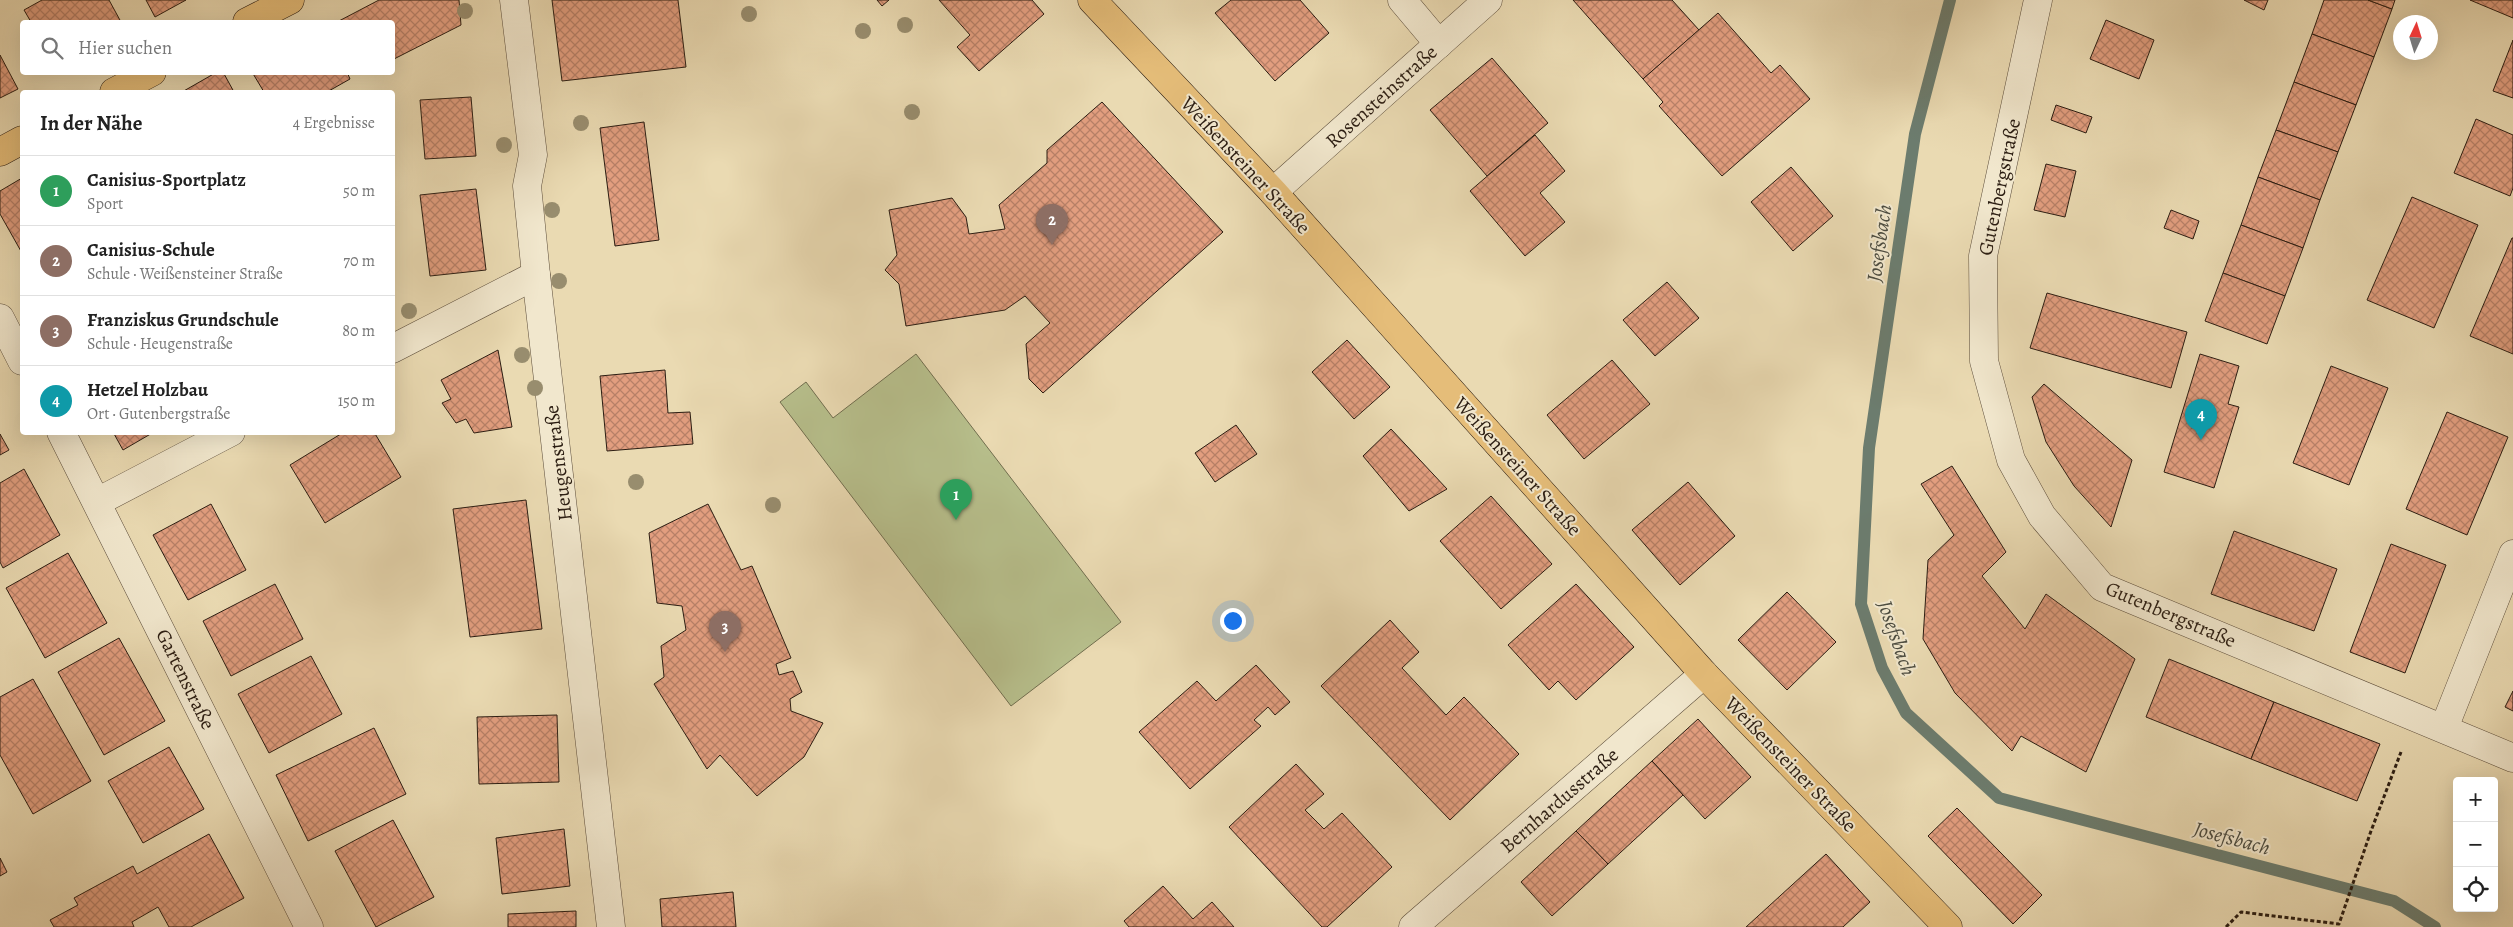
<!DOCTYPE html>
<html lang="de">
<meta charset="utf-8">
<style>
:root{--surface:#fff;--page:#f6f6f6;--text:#222;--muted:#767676;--line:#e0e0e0;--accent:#d93025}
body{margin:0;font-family:Alegreya,serif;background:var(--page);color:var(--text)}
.controls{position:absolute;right:15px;bottom:15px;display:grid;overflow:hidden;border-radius:5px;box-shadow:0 5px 20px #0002}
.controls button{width:45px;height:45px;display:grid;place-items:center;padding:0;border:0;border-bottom:1px solid var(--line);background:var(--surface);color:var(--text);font:25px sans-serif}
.compass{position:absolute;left:2393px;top:15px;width:45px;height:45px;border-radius:50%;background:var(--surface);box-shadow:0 5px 20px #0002;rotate:4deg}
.you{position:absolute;left:1232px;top:620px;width:18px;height:18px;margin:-12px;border:4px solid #fff;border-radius:50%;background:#1a73e8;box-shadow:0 0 0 8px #1a73e833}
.badge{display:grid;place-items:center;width:32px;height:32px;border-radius:50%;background:var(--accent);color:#fff;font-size:16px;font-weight:700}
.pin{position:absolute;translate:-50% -41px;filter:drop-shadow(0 1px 2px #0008)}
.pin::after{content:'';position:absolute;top:26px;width:18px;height:15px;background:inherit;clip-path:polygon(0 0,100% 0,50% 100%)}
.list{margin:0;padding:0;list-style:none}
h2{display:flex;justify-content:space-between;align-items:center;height:65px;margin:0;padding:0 20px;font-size:21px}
h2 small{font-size:16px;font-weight:400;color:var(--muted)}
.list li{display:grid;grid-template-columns:32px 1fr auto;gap:15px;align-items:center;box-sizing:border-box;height:70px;padding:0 20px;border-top:1px solid var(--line)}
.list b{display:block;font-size:19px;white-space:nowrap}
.list p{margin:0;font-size:16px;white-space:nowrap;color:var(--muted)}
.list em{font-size:16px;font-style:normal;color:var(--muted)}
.icon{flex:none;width:28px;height:28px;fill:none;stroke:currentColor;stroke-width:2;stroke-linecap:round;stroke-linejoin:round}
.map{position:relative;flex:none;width:2513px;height:927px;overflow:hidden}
.search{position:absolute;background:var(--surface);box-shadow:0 5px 20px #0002;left:20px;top:20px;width:375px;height:55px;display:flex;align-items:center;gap:12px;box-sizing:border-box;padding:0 18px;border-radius:5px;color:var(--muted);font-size:19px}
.panel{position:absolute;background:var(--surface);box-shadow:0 5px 20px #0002;left:20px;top:90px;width:375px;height:345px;border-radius:5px}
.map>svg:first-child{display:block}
</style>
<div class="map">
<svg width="2513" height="927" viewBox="0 0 2513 927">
<defs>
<pattern id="building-cross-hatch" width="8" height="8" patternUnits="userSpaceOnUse" patternTransform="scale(1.25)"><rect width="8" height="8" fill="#e29e7f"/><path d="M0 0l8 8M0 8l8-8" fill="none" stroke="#b78067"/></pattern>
</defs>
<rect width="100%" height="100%" fill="#eadab2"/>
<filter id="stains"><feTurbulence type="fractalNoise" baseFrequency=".004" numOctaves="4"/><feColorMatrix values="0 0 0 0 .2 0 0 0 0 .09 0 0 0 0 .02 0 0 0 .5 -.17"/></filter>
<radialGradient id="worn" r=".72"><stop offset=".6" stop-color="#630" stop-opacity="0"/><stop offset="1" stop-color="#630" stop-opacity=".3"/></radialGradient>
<!-- garden -->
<polygon fill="#b7bf8c" stroke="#716e4f" points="916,354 1121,622 1011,706 780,402 806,382 833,418"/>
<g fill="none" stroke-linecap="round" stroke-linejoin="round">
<!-- stream -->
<polyline stroke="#6c7c6e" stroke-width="12" points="1950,0 1915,134 1869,448 1861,604 1882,668 1906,713 1999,798 2394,901 2435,927"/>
</g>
<!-- building -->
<g fill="url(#building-cross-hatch)" stroke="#2b1d12">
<polygon points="42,0 109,0 121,22 31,22 24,10"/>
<polygon points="146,0 186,0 155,17"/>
<polygon points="379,0 459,0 461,25 392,60 392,22 337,22"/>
<polygon points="552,0 678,0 686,67 562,81"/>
<polygon points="877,0 889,0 882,6"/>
<polygon points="939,0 1032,0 1044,14 979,71 957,47 970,35"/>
<polygon points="1231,0 1300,0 1329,33 1275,81 1215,13"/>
<polygon points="1573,0 1672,0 1699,30 1643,79"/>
<polygon points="2244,0 2268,0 2264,10"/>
<polygon points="2324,0 2368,0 2392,9 2374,57 2312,34"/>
<polygon points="2368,0 2395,0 2392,9"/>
<polygon points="2470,0 2513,0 2513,18"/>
<polygon points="1718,13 1771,73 1780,65 1810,99 1722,176 1659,106 1663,102 1643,79"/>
<polygon points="2106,20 2154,40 2139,79 2090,59"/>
<polygon points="2312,34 2374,57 2356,105 2294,82"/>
<polygon points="2513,40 2513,98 2493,91"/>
<polygon points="0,55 18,89 0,98"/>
<polygon points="1492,58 1548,123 1487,176 1430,110"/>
<polygon points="217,72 223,72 234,92 182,92"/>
<polygon points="252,72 347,72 350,79 327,92 264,92"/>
<polygon points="2294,82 2356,105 2338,152 2276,130"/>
<polygon points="471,97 476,156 425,159 420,100"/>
<polygon points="1102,102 1223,232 1043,393 1029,379 1026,344 1050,323 1025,296 1005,310 906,326 899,284 885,270 897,255 889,210 952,198 966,217 969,234 1005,229 999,205 1047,163 1047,150"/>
<polygon points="2056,105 2092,117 2086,133 2051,120"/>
<polygon points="2476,119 2513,135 2513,188 2510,196 2454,173"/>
<polygon points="644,122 659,240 615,246 600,128"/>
<polygon points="2276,130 2338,152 2320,200 2258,177"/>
<polygon points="1535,135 1565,171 1540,193 1565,222 1525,256 1470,191"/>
<polygon points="2046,164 2076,171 2065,217 2034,210"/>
<polygon points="1791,167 1833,216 1793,251 1751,202"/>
<polygon points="2258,177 2320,200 2303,248 2241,225"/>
<polygon points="22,178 22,253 0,214 0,191"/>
<polygon points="476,189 486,270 430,276 420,195"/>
<polygon points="2412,197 2478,225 2434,328 2367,300"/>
<polygon points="2171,210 2199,221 2193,239 2164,228"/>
<polygon points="2241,225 2303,248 2285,296 2223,273"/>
<polygon points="2512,238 2513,238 2513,354 2470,336"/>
<polygon points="2223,273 2285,296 2267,344 2205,321"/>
<polygon points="1667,282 1699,318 1655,356 1623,320"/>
<polygon points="2047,293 2187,332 2171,388 2030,348"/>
<polygon points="1347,340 1390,387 1354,419 1312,372"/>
<polygon points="498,350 512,427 474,433 466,419 456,423 442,403 451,399 441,380"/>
<polygon points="2200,354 2239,366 2228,404 2239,407 2214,488 2164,472"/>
<polygon points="1612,360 1650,404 1584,459 1547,415"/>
<polygon points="2331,366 2388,388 2349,485 2293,463"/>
<polygon points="665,370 668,413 690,412 693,444 607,451 600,376"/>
<polygon points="2044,384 2132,460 2111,527 2074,486 2046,442 2032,397"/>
<polygon points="2447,412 2508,437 2467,535 2406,509"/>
<polygon points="1236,425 1257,454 1215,482 1195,453"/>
<polygon points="1391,429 1447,489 1409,511 1363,456"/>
<polygon points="113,432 154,432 123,450"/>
<polygon points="344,432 374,432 401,477 325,523 290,465"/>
<polygon points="0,434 9,450 0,455"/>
<polygon points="1952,466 2006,552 1982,576 2025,629 2046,594 2135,659 2086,772 2021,736 2012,751 1955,693 1923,639 1928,560 1954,535 1921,484"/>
<polygon points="24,469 60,535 3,568 0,562 0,483"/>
<polygon points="1688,482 1735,536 1680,585 1632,530"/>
<polygon points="1491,496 1552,564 1501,609 1440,541"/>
<polygon points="526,500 542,629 470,637 453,509"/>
<polygon points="211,504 246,570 188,600 153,535"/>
<polygon points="708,504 741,570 752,566 791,658 776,664 779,675 793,671 802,692 790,699 791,711 823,723 804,757 757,796 720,755 707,769 654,684 664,677 661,646 686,630 682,606 657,603 649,533"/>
<polygon points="2234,531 2337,569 2314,631 2211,594"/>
<polygon points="2391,544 2446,565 2405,673 2350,652"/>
<polygon points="68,553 107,623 45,658 6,588"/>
<polygon points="275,584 303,639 231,676 203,621"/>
<polygon points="1576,584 1634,647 1576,700 1558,681 1549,690 1508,645"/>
<polygon points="1787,592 1836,642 1787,690 1738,640"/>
<polygon points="1390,620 1419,652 1402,668 1446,715 1464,697 1519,754 1450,820 1321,686"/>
<polygon points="119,638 165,721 104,755 58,672"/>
<polygon points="311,656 342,714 269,753 238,694"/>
<polygon points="2169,659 2274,702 2251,759 2146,717"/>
<polygon points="1256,665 1290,702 1275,715 1268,707 1254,720 1261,726 1190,789 1139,732 1197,681 1216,701"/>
<polygon points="33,679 91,781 33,814 0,755 0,697"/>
<polygon points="2513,691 2513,711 2505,707"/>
<polygon points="2274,702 2380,744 2357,801 2251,759"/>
<polygon points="557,715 559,782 479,784 477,717"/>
<polygon points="1698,719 1751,777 1705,819 1652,761"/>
<polygon points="374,728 406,794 308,841 276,775"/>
<polygon points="169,747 204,809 143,843 108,781"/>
<polygon points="1652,761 1683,795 1608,864 1576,831"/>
<polygon points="1296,764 1324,794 1305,810 1324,829 1342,813 1392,867 1327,927 1322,927 1229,827"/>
<polygon points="1957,808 2042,895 2013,924 1928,836"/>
<polygon points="393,820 434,897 376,927 335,851"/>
<polygon points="564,829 570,886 502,894 496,838"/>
<polygon points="1576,831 1608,864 1552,916 1521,882"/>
<polygon points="209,834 244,898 191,927 169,927 158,907 132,922 134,927 54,927 50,920 78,905 74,898 133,866 137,874"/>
<polygon points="1826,854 1870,902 1843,927 1746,927"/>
<polygon points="0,858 7,872 0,876"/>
<polygon points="1163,886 1193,919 1212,902 1234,927 1129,927 1124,921"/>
<polygon points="733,892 736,927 662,927 660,899"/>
<polygon points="576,911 576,927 508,927 508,914"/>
</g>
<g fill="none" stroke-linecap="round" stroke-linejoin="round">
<!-- minor casing -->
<g stroke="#5b4c3a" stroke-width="29">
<g id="minor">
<polyline points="514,0 533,155 527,186 536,275 611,927"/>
<polyline points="1402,0 1439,44"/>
<polyline points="2038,0 1983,256 1984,361 2011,460 2042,516 2102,587 2513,758"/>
<polyline points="1273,192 1488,0"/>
<polyline points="0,318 22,361"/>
<polyline points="392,349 536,275"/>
<polyline points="61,432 309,927"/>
<polyline points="97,502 231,432"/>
<polyline points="2444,728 2513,554"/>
<polyline points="1413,927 1704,674"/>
</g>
</g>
<!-- major casing -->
<g stroke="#2b1d12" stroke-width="29">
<g id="major">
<polyline points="1092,0 1273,192 1704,674 1948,927"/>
<polyline points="247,22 290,0"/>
<polyline points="114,92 152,72"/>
<polyline points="0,152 22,140"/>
</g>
</g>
<!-- path -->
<polyline stroke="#2b1d12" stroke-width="3" stroke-dasharray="4 2.5" stroke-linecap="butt" points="2226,927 2241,912 2339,924 2371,831 2401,752"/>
<!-- minor -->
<use href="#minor" stroke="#f1e7cd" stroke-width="28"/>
<!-- major -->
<use href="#major" stroke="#e5bd79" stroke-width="28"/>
</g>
<!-- trees -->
<g fill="#988d6e">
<circle cx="465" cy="11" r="8"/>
<circle cx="749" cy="14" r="8"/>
<circle cx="905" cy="25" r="8"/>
<circle cx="863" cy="31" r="8"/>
<circle cx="912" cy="112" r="8"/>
<circle cx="581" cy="123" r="8"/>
<circle cx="504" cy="145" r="8"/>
<circle cx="552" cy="210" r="8"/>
<circle cx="559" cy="281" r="8"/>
<circle cx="409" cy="311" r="8"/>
<circle cx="522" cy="355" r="8"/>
<circle cx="535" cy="388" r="8"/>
<circle cx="636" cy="482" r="8"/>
<circle cx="773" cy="505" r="8"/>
</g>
<g text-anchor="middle" stroke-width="4" stroke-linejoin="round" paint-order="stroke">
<!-- street labels -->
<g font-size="20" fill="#2b1d12" stroke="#f1e7cd">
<text transform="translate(1381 96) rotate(-42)" y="7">Rosensteinstraße</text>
<text transform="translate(1246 165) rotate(47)" y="7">Weißensteiner Straße</text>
<text transform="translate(1999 187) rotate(-78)" y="7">Gutenbergstraße</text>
<text transform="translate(558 463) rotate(-97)" y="7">Heugenstraße</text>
<text transform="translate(1518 466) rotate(48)" y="7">Weißensteiner Straße</text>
<text transform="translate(2171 614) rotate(23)" y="7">Gutenbergstraße</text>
<text transform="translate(186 679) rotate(64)" y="7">Gartenstraße</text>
<text transform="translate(1791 764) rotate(46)" y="7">Weißensteiner Straße</text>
<text transform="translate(1559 800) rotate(-41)" y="7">Bernhardusstraße</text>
</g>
<!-- water labels -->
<g font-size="21" font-style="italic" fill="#4c4c40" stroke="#f1e7cd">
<text transform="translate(1879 243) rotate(-82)" y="7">Josefsbach</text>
<text transform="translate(1897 638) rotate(71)" y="7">Josefsbach</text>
<text transform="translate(2232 838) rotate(15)" y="7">Josefsbach</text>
</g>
</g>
<rect width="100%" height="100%" filter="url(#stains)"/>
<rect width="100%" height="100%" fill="url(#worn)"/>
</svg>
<div class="controls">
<button>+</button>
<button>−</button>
<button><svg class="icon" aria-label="locate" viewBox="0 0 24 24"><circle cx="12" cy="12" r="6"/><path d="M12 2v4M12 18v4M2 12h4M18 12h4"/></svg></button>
</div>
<svg class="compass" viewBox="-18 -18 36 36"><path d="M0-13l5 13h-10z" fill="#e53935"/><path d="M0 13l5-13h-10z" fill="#767676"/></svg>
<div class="you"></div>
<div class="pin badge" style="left:956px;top:520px;background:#2e9e5b">1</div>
<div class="pin badge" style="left:1052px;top:245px;background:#8d6e63">2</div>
<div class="pin badge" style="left:725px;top:652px;background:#8d6e63">3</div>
<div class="pin badge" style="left:2201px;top:440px;background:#0f9aa8">4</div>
<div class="search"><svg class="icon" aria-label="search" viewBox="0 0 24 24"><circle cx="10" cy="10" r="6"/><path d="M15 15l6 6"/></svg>Hier suchen</div>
<section class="panel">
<h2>In der Nähe<small>4 Ergebnisse</small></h2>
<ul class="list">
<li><span class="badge" style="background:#2e9e5b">1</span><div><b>Canisius-Sportplatz</b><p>Sport</p></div><em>50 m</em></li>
<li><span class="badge" style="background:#8d6e63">2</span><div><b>Canisius-Schule</b><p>Schule · Weißensteiner Straße</p></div><em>70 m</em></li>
<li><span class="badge" style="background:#8d6e63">3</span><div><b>Franziskus Grundschule</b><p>Schule · Heugenstraße</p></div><em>80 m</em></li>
<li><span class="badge" style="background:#0f9aa8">4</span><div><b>Hetzel Holzbau</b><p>Ort · Gutenbergstraße</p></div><em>150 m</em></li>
</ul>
</section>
</div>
